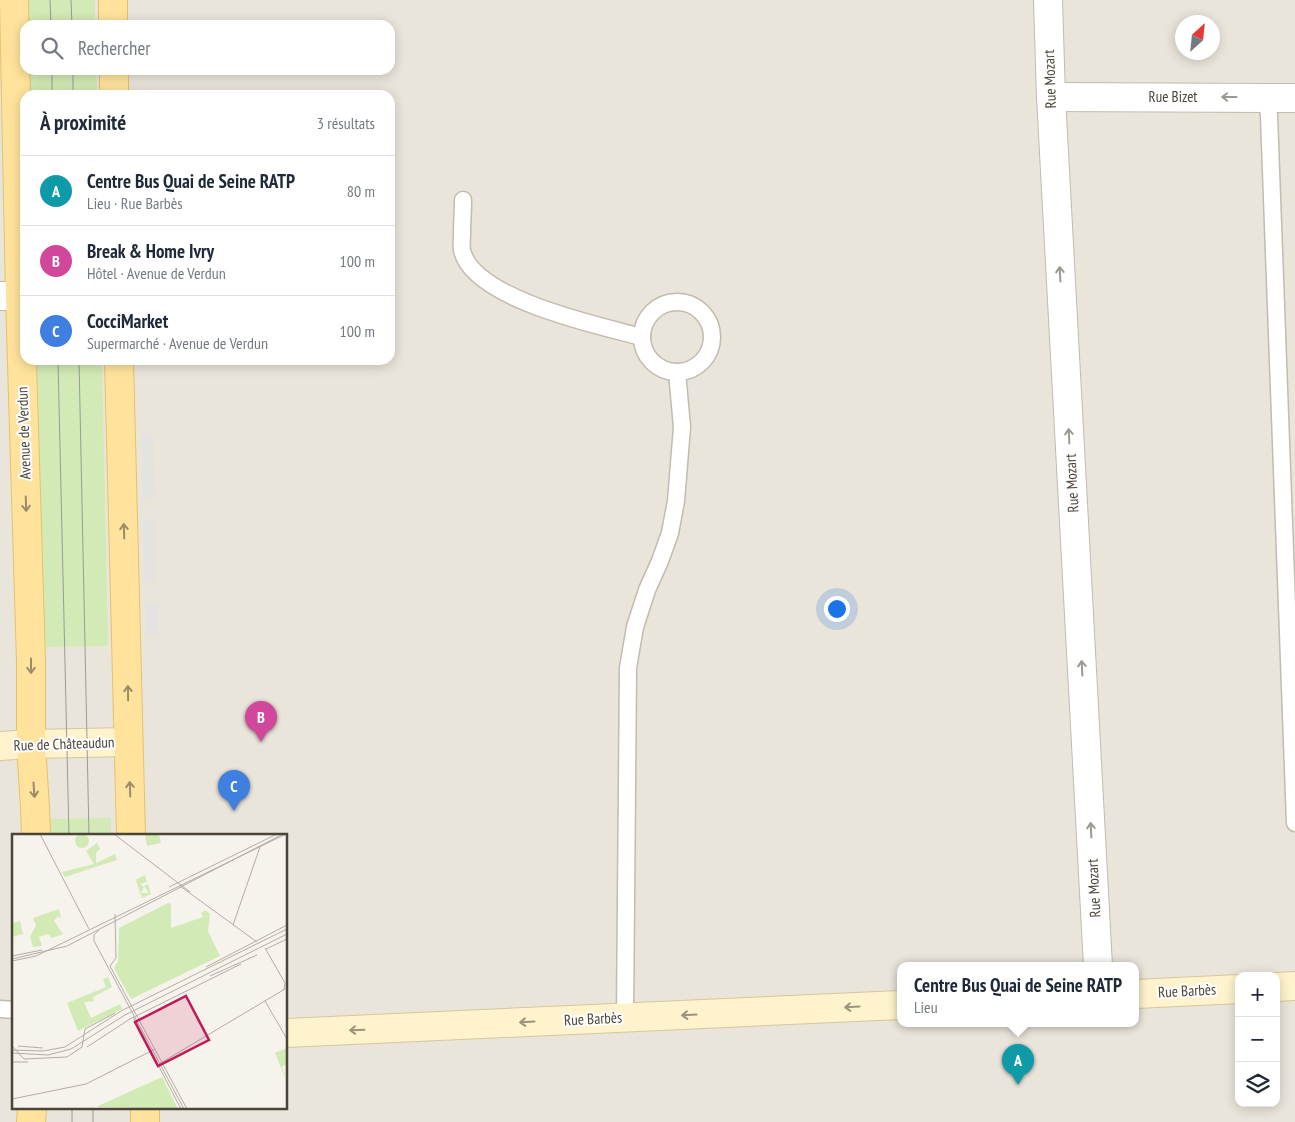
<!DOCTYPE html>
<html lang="fr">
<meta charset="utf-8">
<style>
:root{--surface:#fff;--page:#f2f2f3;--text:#1f2937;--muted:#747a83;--line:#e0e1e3;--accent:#1a73e8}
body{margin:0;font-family:"PT Sans Narrow",sans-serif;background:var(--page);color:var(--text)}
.controls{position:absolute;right:15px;bottom:15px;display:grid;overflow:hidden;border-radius:10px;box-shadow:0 2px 12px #0003}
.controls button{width:45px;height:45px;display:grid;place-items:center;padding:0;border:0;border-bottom:1px solid var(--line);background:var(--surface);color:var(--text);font:25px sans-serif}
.compass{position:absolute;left:1175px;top:15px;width:45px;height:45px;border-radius:50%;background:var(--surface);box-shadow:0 2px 12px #0003;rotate:27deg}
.you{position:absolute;left:836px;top:608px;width:18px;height:18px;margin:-12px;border:4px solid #fff;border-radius:50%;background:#1a73e8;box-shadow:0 0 0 8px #1a73e833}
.badge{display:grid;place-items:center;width:32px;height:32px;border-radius:50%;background:var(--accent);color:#fff;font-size:16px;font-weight:700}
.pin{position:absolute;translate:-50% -41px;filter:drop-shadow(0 1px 2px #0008)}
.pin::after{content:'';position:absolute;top:26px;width:18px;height:15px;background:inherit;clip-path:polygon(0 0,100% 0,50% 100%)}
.popup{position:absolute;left:897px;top:962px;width:242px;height:65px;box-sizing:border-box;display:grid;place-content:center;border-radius:10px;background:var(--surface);filter:drop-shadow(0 1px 4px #0005);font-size:16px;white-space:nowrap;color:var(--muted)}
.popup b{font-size:19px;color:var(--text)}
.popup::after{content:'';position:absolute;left:50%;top:100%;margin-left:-10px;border:10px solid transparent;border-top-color:var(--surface)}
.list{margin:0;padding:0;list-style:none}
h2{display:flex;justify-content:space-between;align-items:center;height:65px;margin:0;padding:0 20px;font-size:21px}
h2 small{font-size:16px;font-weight:400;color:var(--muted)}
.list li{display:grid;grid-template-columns:32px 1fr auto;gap:15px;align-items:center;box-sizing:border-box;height:70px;padding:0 20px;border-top:1px solid var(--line)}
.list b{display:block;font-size:19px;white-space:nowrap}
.list p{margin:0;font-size:16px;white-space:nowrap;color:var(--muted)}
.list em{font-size:16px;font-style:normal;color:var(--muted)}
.icon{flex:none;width:28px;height:28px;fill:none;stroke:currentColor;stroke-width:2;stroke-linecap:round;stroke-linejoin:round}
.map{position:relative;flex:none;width:1295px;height:1122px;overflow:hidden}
.search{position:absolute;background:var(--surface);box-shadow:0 2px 12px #0003;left:20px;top:20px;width:375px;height:55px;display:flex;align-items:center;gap:12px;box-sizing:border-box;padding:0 18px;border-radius:15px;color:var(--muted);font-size:19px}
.panel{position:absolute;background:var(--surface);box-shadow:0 2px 12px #0003;left:20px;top:90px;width:375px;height:275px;border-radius:15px}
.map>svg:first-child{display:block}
</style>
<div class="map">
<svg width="1295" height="1122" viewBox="0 0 1295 1122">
<rect width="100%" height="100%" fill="#f6f3ec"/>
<!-- residential -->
<path fill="#eae5da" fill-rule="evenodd" d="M 0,0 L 1295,0 L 1295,1122 L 0,1122 ZM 1182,22 L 1212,22 L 1212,52 L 1182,52 ZM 25,25 L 390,25 L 390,70 L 25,70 ZM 25,95 L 390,95 L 390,360 L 25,360 ZM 14,836 L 286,836 L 286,1108 L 14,1108 ZM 900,966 L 1136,966 L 1136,1024 L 900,1024 ZM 1239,976 L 1276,976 L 1276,1103 L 1239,1103 Z"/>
<!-- green -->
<g fill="#d2eab5">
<polygon points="26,0 95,0 95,25 27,25"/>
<polygon points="28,70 96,70 97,95 29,95"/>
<polygon points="35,360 102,360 108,646 42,647"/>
<polygon points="111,818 111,836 49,836 48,819"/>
</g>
<!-- parking -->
<g fill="#e5e3e0">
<polygon points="0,107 4,107 6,199 0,199"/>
<polygon points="141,435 153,435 155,498 143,498"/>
<polygon points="155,518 156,581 144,581 143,519"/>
<polygon points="145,603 158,603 158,635 146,635"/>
</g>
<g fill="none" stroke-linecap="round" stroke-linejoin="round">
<!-- service casing -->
<g stroke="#c2bbae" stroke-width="19">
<g id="service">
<polyline points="1267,98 1269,116 1295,823"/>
<path d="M 463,200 C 463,211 462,223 462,234 C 462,239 461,245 462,250 C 472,299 600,326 642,337"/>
<circle cx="677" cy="337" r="35"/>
<polyline points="0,1009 14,1010"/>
<polyline points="625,1017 628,668 635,627 647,590 660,561 670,533 676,501 682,427 677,372"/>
</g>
</g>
<!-- minor casing -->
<g stroke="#c2bbae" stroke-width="30">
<g id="minor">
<polyline points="1048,0 1051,97 1098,966"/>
<polyline points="1051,97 1295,98"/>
<polyline points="0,296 20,296"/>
</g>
</g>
<!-- secondary casing -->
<g stroke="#d6c79b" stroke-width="30">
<g id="secondary">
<polyline points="0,746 31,744 128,742"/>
<polyline points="1276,987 1295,986"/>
<polyline points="1136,994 1239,989"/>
<polyline points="286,1033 900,1005"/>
</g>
</g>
<!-- primary casing -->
<g stroke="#e6c16a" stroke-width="30">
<g id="primary">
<polyline points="14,0 20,296 31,662 31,744 35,808 36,836"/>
<polyline points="113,0 113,25"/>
<polyline points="114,70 114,95"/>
<polyline points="119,360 131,836"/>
<polyline points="145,1108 145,1122"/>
<polyline points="31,1122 32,1108"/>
</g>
</g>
<!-- service -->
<use href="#service" stroke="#fff" stroke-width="16"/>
<!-- minor -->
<use href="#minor" stroke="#fff" stroke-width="28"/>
<!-- secondary -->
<use href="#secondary" stroke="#fff3cd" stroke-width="28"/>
<!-- primary -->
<use href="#primary" stroke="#ffe39c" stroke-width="28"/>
<!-- tram -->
<g stroke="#9a9a9a" stroke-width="1">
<polyline points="50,0 51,25"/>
<polyline points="71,0 72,25"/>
<polyline points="52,70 52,95"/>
<polyline points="73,70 73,95"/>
<polyline points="58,360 69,836"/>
<polyline points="79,360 89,836"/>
<polyline points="72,1108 72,1122"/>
<polyline points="93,1108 93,1122"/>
</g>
</g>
<!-- one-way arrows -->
<defs><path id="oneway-shaft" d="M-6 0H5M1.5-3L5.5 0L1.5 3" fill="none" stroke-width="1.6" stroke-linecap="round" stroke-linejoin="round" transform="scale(1.25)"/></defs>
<g stroke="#9c9892">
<use href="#oneway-shaft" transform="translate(1229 97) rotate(-180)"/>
<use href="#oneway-shaft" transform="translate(1060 274) rotate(-93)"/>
<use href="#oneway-shaft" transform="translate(1069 436) rotate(-93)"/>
<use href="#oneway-shaft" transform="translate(1082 668) rotate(-93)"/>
<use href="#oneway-shaft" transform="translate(1091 830) rotate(-93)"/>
</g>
<g stroke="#9c8c66">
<use href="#oneway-shaft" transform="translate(26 504) rotate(88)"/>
<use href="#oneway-shaft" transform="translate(124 531) rotate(-92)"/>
<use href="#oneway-shaft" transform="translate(31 666) rotate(90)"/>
<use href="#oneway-shaft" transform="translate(128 693) rotate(-91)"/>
<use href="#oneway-shaft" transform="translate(130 789) rotate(-92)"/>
<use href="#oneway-shaft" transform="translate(34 790) rotate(86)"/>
</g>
<g stroke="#9c937c">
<use href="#oneway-shaft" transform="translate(852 1007) rotate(177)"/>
<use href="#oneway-shaft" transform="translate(689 1015) rotate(177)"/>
<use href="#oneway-shaft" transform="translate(527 1022) rotate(177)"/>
<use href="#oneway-shaft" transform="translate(357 1030) rotate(178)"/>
</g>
<g text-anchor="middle" stroke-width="4" stroke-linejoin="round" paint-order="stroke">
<!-- street labels -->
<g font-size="15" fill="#4b4439" stroke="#fff">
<text transform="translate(1050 79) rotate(-92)" y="5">Rue Mozart</text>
<text x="1173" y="102">Rue Bizet</text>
<text transform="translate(24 433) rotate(-92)" y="5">Avenue de Verdun</text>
<text transform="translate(1072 483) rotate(-93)" y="5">Rue Mozart</text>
<text transform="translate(64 744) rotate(-2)" y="5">Rue de Châteaudun</text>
<text transform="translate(1094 888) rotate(-93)" y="5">Rue Mozart</text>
<text transform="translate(1187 991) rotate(-3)" y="5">Rue Barbès</text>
<text transform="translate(593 1019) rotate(-3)" y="5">Rue Barbès</text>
</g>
</g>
<!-- overview -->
<g transform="translate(12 834)">
<rect width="275" height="275" fill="#f6f3ec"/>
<path d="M63 7a7 7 0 1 1 14 0a7 7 0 1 1-14 0ZM 133,0 L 147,0 L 149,9 L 135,12 ZM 85,9 L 88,15 L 84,19 L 84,29 L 103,20 L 105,26 L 53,43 L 50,38 L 82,30 L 74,17 ZM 133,41 L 135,48 L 128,50 L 132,53 L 129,59 L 137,59 L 132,52 L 136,50 L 139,60 L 130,64 L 124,47 L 126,47 L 123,46 ZM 156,69 L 159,70 L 159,94 L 191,83 L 189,79 L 193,76 L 198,80 L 196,97 L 208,122 L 119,165 L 102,134 L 106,127 L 107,94 ZM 47,75 L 49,85 L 46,82 L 42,87 L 51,100 L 40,104 L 36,100 L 27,103 L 30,112 L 21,113 L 18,103 L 24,91 L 21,84 ZM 0,85 L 1,89 L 8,87 L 11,100 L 0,103 ZM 96,143 L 100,153 L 81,163 L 82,167 L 72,168 L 79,184 L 108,170 L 110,175 L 66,197 L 55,169 L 94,153 L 91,145 ZM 275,214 L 275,230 L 270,233 L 275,248 L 263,219 ZM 150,243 L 166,275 L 86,273 L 86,272 Z" fill="#d2eab5"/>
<path fill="none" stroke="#b2ada4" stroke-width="1" d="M 28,0 L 77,95M 102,0 L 178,58M 168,52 L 245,108M 157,53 L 265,0M 103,80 L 104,124 L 98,132 L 175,275M 221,91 L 248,13M 87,96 L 82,101 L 82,107 L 172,275M 253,114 L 273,149 L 272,156M 254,115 L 275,105M 0,122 L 30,116M 0,125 L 55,112 L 271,0M 0,127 L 24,122 L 274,0M 194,133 L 275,91M 198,142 L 245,121M 253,167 L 275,205M 121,183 L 169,275M 0,212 L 12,225 L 55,223 L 70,213 L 73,195 L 103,179M 6,212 L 31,214M 75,213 L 118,185 L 229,130M 0,216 L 31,217 L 53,213 L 109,177 L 275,95M 0,219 L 36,221 L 59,215 L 113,181 L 275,100M 0,228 L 16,228M 147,230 L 273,155M 0,265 L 74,250 L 143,215"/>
<path fill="#c2185b" fill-opacity="0.15" stroke="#c2185b" stroke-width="2.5" d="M 174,162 L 197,206 L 146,232 L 123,188 Z"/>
<rect width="275" height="275" fill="none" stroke="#4b4439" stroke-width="2.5"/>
</g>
</svg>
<div class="controls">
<button>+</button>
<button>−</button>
<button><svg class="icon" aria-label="layers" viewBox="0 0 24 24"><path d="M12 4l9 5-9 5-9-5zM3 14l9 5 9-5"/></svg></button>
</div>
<svg class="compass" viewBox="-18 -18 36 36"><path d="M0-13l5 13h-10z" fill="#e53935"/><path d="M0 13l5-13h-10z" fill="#747a83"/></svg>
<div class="you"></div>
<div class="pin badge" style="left:1018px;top:1085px;background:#0f9aa8">A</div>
<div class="popup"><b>Centre Bus Quai de Seine RATP</b>Lieu</div>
<div class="pin badge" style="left:261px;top:742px;background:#d1479c">B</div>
<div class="pin badge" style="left:234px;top:811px;background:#3f7fe0">C</div>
<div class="search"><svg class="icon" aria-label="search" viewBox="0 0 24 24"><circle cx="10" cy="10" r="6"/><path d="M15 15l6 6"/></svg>Rechercher</div>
<section class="panel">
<h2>À proximité<small>3 résultats</small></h2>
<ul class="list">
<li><span class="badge" style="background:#0f9aa8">A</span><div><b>Centre Bus Quai de Seine RATP</b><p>Lieu · Rue Barbès</p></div><em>80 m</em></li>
<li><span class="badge" style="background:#d1479c">B</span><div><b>Break &amp; Home Ivry</b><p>Hôtel · Avenue de Verdun</p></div><em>100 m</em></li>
<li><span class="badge" style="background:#3f7fe0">C</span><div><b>CocciMarket</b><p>Supermarché · Avenue de Verdun</p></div><em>100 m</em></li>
</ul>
</section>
</div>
